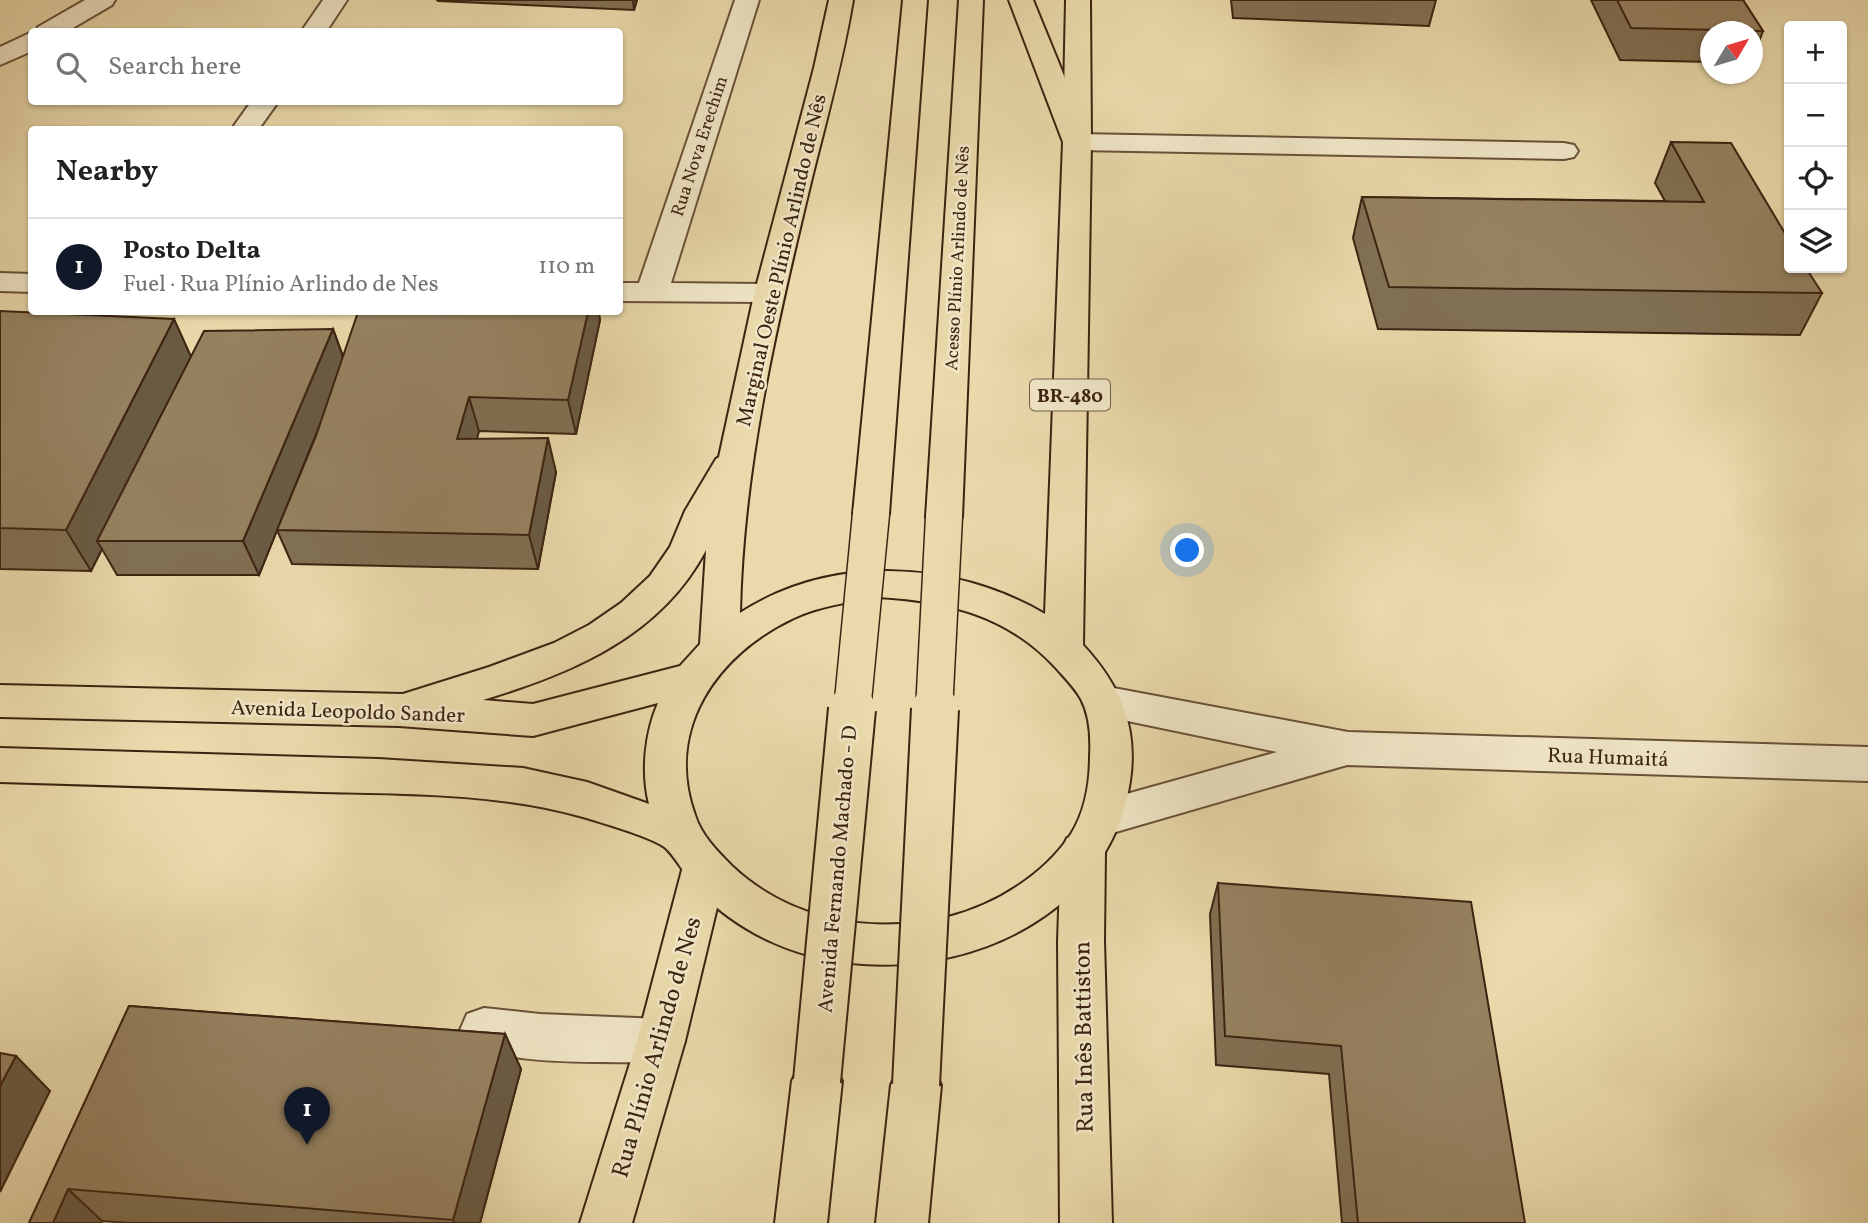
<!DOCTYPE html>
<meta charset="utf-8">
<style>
:root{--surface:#fff;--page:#f2f2f2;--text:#202124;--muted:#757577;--line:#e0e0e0;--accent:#111827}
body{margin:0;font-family:Vollkorn,serif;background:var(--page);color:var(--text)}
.controls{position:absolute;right:21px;top:21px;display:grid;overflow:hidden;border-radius:7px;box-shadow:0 2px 5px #0004}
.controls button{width:63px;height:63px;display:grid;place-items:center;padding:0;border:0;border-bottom:2px solid var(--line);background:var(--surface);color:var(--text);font:35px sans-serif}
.compass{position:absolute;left:1700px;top:21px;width:63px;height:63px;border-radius:50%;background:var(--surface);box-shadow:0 2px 5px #0004;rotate:52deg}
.you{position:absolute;left:1188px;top:551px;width:24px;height:24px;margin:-18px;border:5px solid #fff;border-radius:50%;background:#1a73e8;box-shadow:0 0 0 10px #1a73e833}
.badge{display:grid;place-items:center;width:46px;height:46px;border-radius:50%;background:var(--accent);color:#fff;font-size:23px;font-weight:700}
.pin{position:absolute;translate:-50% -58px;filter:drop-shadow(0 2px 4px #0008)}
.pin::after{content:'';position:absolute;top:37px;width:24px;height:21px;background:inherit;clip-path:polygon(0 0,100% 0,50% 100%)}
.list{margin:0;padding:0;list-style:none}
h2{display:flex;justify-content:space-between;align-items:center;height:91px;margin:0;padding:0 28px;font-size:30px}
h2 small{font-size:23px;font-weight:400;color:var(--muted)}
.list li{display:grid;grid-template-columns:46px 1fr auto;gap:21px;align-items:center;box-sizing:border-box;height:98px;padding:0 28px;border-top:2px solid var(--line)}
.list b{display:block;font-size:26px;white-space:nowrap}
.list p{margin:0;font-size:23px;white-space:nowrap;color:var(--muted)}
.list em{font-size:23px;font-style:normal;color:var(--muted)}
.icon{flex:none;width:38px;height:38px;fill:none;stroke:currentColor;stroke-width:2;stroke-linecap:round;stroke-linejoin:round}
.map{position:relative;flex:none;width:1868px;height:1223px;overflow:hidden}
.search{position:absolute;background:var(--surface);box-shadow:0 2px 5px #0004;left:28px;top:28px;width:595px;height:77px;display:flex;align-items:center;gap:18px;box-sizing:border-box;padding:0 24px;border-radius:7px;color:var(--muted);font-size:26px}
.panel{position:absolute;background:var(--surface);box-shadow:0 2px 5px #0004;left:28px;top:126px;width:595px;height:189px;border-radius:7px}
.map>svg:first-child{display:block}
</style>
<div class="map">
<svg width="1868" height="1223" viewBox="0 0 1868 1223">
<rect width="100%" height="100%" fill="#eadaab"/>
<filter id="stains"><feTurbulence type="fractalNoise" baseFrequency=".00286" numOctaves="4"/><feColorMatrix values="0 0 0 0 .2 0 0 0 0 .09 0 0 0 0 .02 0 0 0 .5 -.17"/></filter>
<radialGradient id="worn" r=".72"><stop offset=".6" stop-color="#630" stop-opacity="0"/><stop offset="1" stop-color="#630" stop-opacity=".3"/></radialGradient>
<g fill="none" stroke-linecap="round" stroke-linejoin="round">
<!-- minor casing -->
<g stroke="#685138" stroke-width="4">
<g id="minor">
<polygon points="85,0 115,0 112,5 66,32 35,32 38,27"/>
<polygon points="323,0 347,0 326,32 301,32"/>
<polygon points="735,0 759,0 671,283 769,284 780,286 785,293 780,300 769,302 620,301 620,283 639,283"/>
<polygon points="32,32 32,51 0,65 0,47"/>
<polygon points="251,102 278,102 258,130 231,130"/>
<polygon points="1077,134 1564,143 1574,145 1578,151 1574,157 1564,159 1077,150 1067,148 1063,142 1067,136"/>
<polygon points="0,273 32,274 32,292 0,291"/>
<polygon points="1103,686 1348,732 1868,747 1868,781 1347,765 1102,836 1087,831 1080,818 1087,805 1277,752 1089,713 1083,702 1089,691"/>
<path d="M 484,1008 L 540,1014 L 661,1019 L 678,1025 L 685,1041 L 678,1057 L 661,1063 C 604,1061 520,1066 467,1046 L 460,1030 L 467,1014 Z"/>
</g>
</g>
<!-- major casing -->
<g stroke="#3c2311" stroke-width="4">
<g id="major">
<polygon points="903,0 927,0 889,514 884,523 871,527 858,523 853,514"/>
<polygon points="959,0 983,0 962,517 957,526 944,530 931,526 926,517"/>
<polygon points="1066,0 1090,0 1091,142 1087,148 1077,150 1067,148 1063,142"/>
<polygon points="1083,832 1099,838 1105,851 1104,941 1112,1223 1060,1223 1058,941 1061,851 1067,838"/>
<polygon points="704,851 720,857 726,870 685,1041 632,1223 580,1223 637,1041 682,870 688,857"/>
<polygon points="817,1058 834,1065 842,1081 827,1223 775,1223 792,1081 800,1065"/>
<polygon points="916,1062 933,1068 941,1085 928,1223 876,1223 891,1085 899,1068"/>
</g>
</g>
<!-- highway casing -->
<g stroke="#3c2311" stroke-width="4">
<path id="highway" d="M 829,0 L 853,0 C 843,61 826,121 811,182 C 777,323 743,467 740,613 C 831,554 953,560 1045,614 L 1063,142 L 1009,0 L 1033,0 L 1091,142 L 1083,645 C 1120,685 1138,726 1130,781 C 1112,907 982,972 863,964 C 802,961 741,935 698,890 C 688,880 672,851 663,846 C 650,837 600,822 583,817 C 499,793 407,794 321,792 C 214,788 107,785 0,782 L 0,748 L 378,759 L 523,768 L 587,782 L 649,804 C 641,772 645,733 658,703 L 533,736 L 399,726 L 0,717 L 0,685 L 403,694 L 489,667 L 554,643 L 589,625 L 621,603 L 650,576 L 670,547 L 685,511 L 716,459 L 719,457 L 754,295 L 814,68 ZM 706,550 L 700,644 L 680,666 L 533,704 L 483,700 C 572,673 660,637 706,550 ZM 878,597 C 946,601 1008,615 1056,668 C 1064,677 1075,688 1081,699 C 1090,716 1091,738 1090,756 C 1090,782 1085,812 1071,834 C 1044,875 995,905 948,917 C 872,935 790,921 732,866 C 718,852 701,835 695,815 C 664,729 717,654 794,618 C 820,606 849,602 878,597 Z"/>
</g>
<!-- minor -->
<use href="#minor" fill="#f1e7c8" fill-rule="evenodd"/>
<!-- major -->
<use href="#major" fill="#eadaab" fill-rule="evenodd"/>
<!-- highway -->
<use href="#highway" fill="#eadaab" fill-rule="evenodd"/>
<!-- major-bridge-far1 casing -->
<g stroke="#3c2311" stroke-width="39" stroke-linecap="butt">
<g id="major-bridge-far1">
<polyline points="852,711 871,514"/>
<polyline points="934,711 944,517"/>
</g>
</g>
<!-- major-bridge casing -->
<g stroke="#3c2311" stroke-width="50" stroke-linecap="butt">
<g id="major-bridge">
<polyline points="817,1081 852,709"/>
<polyline points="916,1085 935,709"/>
</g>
</g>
<!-- major-bridge-far1 -->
<use href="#major-bridge-far1" stroke="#eadaab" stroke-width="36"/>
<!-- major-bridge -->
<use href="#major-bridge" stroke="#eadaab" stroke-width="46"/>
</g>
<!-- wall -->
<g fill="#817053" stroke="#3c2311" stroke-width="2" fill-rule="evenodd">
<polygon points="437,0 637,0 634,10 438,1"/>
<polygon points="1231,0 1436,0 1429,26 1233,18"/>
<polygon points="1591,0 1743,0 1763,31 1753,57 1753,32 1711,32 1711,62 1620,60"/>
<polygon points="1671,142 1822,293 1800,335 1378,329 1353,238 1362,197 1665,201 1655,183"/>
<path d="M 0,311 L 191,356 L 333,329 L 343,356 L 600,320 L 576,434 L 479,431 L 476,439 L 556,472 L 538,569 L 292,564 L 277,530 L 259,575 L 117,575 L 102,549 L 91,571 L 0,569 ZM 321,423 L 316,436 L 295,486 Z"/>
<polygon points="1218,883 1525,1223 1342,1223 1329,1074 1216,1065 1210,914"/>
<polygon points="129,1006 505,1034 521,1069 480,1223 130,1223 102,1221 101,1223 29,1223"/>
</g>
<!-- shaded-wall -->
<g fill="#695b44" stroke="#3c2311" stroke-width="2">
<polygon points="633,0 637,0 634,10"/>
<polygon points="588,312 599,312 600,320 576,434 568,400"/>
<polygon points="174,319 193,361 97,541 102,549 91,571 66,530"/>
<polygon points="333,329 345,363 259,575 243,541"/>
<polygon points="469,397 479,431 468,474 457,439"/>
<polygon points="548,438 556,472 538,569 529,535"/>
<polygon points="505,1034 521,1069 480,1223 455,1223 453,1220"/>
<polygon points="16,1056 50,1091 0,1192 0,1086"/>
<polygon points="68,1189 102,1221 101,1223 53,1223"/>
</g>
<!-- building -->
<g fill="#968261" stroke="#3c2311" stroke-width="2">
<polygon points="1617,0 1743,0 1763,31 1631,28"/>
<polygon points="1671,142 1731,143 1789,240 1789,268 1806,268 1822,293 1389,287 1362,197 1704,202"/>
<polygon points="0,311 174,319 66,530 0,528"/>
<polygon points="358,312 588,312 568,400 469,397 457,439 548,438 529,535 277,530 316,436"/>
<polygon points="333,329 243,541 97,541 204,331"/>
<polygon points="1218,883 1471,902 1525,1223 1358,1223 1341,1046 1225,1036"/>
<polygon points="129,1006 505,1034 453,1220 68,1189 53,1223 29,1223"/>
<polygon points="0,1053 16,1056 0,1086"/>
</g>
<g text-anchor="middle" stroke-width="5" stroke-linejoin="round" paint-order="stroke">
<!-- far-street labels -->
<g font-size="18" fill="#3c2311" stroke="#f1e7c8">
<text transform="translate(699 146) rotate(-72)" y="6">Rua Nova Erechim</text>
<text transform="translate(957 258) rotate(-87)" y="6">Acesso Plínio Arlindo de Nês</text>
</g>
<!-- shield labels -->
<rect fill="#f1e7c8" stroke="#725e48" stroke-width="2" x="1030" y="379.5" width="80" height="31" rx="5"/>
<g font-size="19" font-weight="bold" fill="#3c2311">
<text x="1070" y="402">BR-480</text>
</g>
<!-- street labels -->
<g font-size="21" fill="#3c2311" stroke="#f1e7c8">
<text transform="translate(781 260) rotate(-77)" y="7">Marginal Oeste Plínio Arlindo de Nês</text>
<text transform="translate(348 711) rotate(2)" y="7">Avenida Leopoldo Sander</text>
<text transform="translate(1608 757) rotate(2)" y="7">Rua Humaitá</text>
<text transform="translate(837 869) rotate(-85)" y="7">Avenida Fernando Machado - D</text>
</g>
<!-- near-street labels -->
<g font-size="24" fill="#3c2311" stroke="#f1e7c8">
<text transform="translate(1083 1037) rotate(-91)" y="8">Rua Inês Battiston</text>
<text transform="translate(656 1047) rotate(-74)" y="8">Rua Plínio Arlindo de Nes</text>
</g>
</g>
<rect width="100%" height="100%" filter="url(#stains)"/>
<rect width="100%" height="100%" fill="url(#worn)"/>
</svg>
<div class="controls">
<button>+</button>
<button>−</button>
<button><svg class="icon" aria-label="locate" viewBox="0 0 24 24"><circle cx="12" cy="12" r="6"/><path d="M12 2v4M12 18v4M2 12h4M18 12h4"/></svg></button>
<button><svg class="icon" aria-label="layers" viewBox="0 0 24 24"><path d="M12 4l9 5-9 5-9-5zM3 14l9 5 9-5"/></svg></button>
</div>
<svg class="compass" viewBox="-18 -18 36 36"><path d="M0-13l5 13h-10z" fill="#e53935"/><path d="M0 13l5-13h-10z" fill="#757577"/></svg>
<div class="you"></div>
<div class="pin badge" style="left:307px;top:1145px">1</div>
<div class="search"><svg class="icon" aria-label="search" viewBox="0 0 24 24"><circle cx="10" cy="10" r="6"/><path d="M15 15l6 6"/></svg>Search here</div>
<section class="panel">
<h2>Nearby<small></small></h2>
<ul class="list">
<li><span class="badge">1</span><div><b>Posto Delta</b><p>Fuel · Rua Plínio Arlindo de Nes</p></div><em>110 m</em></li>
</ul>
</section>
</div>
